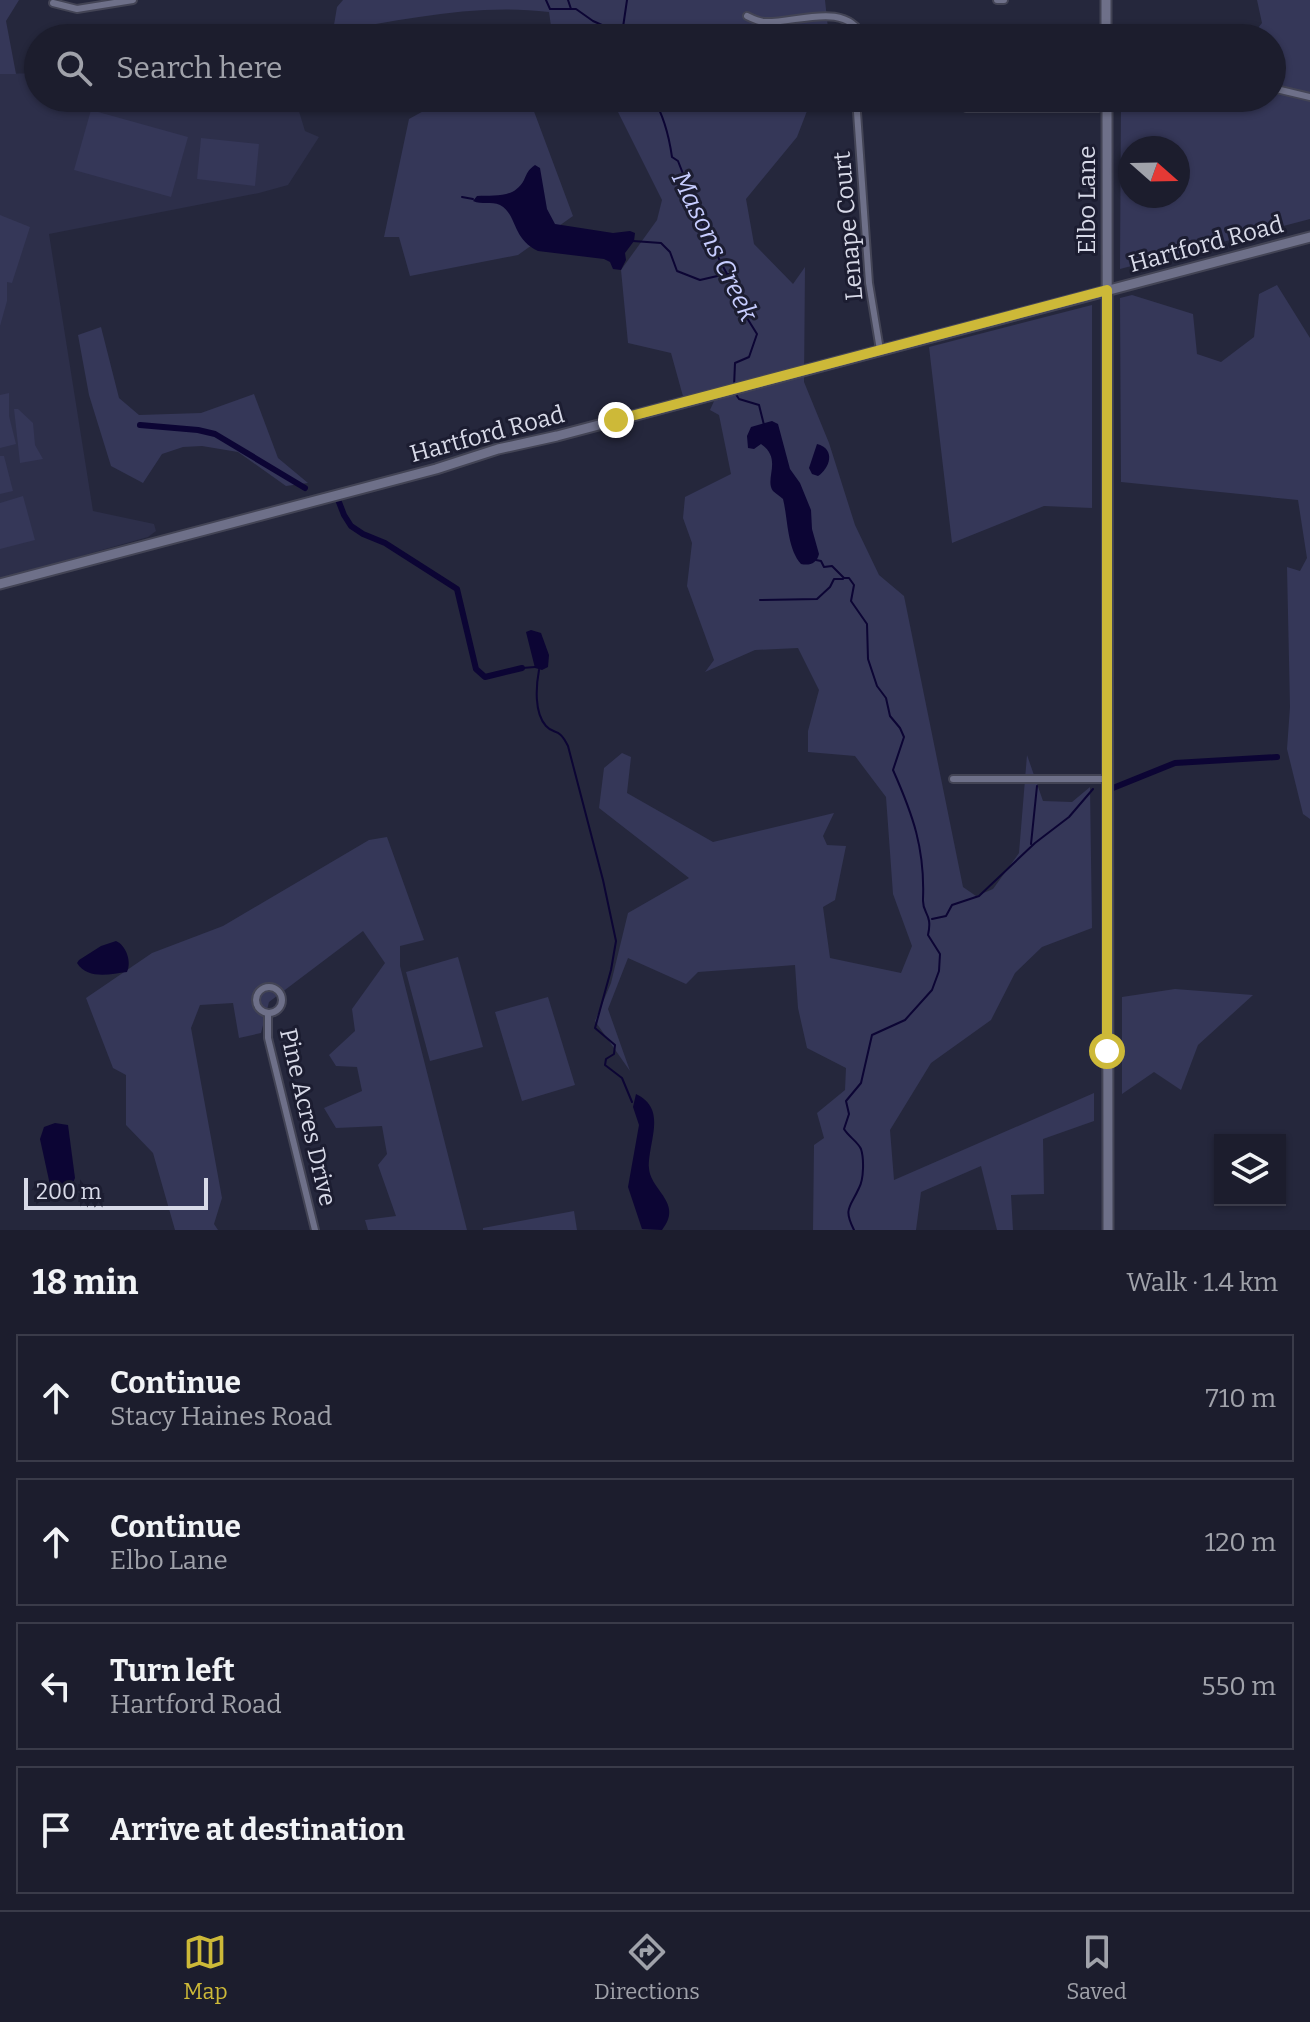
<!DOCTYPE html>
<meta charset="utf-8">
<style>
:root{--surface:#1c1d2d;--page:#252635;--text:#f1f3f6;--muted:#a0a2aa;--line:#3a3b49;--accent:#cdb938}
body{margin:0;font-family:Bitter,serif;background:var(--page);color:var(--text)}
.controls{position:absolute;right:24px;bottom:24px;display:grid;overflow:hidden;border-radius:0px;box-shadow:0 2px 6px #0004}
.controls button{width:72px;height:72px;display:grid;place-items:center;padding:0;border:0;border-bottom:2px solid var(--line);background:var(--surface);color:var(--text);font:40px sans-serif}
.compass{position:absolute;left:1118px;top:136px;width:72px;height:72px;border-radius:50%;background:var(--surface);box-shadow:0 2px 6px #0004;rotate:110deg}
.scale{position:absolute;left:24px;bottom:20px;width:184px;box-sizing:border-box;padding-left:8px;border:4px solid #d8dae8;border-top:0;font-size:22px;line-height:28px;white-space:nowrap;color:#d8dae8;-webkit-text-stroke:6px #1c1d31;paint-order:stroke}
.stop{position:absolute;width:24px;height:24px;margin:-18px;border:6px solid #cdb938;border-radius:50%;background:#fff}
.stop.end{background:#cdb938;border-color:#fff;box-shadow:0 2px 8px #0008}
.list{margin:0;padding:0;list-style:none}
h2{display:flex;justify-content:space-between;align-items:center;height:104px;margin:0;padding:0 32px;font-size:34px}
h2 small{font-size:26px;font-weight:400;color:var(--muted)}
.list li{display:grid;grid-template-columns:52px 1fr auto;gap:24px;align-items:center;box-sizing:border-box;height:128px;margin:0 16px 16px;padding:0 16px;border:2px solid var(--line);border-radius:0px}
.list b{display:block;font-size:30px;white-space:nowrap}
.list p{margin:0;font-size:26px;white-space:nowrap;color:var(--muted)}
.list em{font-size:26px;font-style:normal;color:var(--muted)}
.icon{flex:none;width:44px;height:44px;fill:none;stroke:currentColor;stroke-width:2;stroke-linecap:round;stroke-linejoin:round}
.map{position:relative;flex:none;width:1310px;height:1230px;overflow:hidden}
.search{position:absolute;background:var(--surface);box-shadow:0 2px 6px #0004;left:24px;right:24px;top:24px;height:88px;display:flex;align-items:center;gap:20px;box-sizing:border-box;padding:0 28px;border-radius:44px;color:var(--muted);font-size:30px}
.sheet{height:680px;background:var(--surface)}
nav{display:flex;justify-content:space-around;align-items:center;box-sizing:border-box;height:112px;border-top:2px solid var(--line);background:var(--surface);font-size:22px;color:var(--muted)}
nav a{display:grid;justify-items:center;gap:4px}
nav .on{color:var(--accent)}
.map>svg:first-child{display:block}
</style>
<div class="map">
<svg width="1310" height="1230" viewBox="0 0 1310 1230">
<rect width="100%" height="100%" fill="#25273c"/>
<!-- built -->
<polygon fill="#2d2f4a" points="38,73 38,98 298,98 298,108 305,131 319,137 288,185 259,193 49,234 93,511 154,524 156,531 148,537 0,579 0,74"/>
<!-- green -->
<g fill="#353758" fill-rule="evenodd">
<polygon points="0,0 19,0 6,21 16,74 0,74"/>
<path d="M 343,0 L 825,0 L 829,38 L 581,38 L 577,30 L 552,33 L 549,12 C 476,3 404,20 333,31 L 337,7 Z"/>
<path d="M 1257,0 L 1310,0 L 1310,219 L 1120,269 L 1121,98 L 1272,98 L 1272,38 L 1250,38 L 1262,23 ZM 1130,148 L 1178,148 L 1178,196 L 1130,196 Z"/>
<polygon points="1121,32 1240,38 1121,38"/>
<polygon points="447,98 529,98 573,216 518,255 410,276 399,237 384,237 409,119"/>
<polygon points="611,98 812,98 797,137 746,199 754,244 793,284 805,267 804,382 829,443 855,525 879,575 904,596 963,887 976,896 993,889 1019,853 1027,755 1043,801 1072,802 1090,787 1092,928 1042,947 1015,973 991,1020 931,1063 890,1130 894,1180 1094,1093 1094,1121 1043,1139 1044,1194 1011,1195 1013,1230 997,1230 981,1166 921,1192 916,1230 813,1230 814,1145 824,1138 817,1113 845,1090 846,1068 807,1048 798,1008 795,965 698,972 686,984 628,958 608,1009 630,1071 595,1021 611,983 628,913 689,878 599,808 604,768 622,753 631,757 627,793 713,842 834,813 823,836 827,845 846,846 835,900 823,907 830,958 901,973 912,946 893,894 886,797 855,756 808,752 808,731 819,690 798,648 755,650 705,672 714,660 687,586 692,543 683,518 685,497 731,474 719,415 710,410 719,390 684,400 671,353 628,343 621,270 657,220 662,200"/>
<polygon points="91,110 188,137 171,197 74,170"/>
<polygon points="201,138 259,144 255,186 197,179"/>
<polygon points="0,215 30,227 12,283 7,282 7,301 0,326"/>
<polygon points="1277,285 1310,338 1310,819 1303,814 1287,749 1290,707 1287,567 1300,571 1307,558 1298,500 1121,482 1120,298 1132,295 1193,314 1197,354 1221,362 1254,337 1259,294"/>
<polygon points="1092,305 1092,508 1044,506 952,543 929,347"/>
<polygon points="101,327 119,398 139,415 201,413 254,394 278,458 308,483 286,486 238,452 202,446 183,447 162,454 143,483 111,466 89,395 78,335"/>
<polygon points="9,393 9,416 16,444 0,448 0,395"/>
<polygon points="14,409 18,409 33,423 35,445 43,459 20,463"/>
<polygon points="0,456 4,456 13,491 0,494"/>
<polygon points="23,496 35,540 0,549 0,503"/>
<polygon points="387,837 424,940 400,946 400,966 467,1230 368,1230 365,1220 396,1216 378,1165 387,1154 382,1126 336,1128 324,1108 362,1091 357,1067 336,1066 329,1055 355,1031 352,1009 385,963 363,931 269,1002 261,1033 239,1038 233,1003 200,1005 191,1028 222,1198 214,1224 218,1230 175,1230 153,1153 126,1125 126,1075 113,1068 86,998 152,953 223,926 369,840"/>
<polygon points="458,957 483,1047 430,1061 406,972"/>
<polygon points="1175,989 1253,995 1198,1045 1181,1090 1154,1072 1122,1094 1122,997"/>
<polygon points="548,997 575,1085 522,1101 495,1012"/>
<polygon points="574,1211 577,1230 483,1230 483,1228"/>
</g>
<!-- water -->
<g fill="#0c0534">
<path d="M 535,165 L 540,168 L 547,209 L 555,224 L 613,233 L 630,231 L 635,233 L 634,241 L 625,253 L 626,260 L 621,270 L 613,269 L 610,262 L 604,259 L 538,251 C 511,238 518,215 500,205 C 491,201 482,205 473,201 L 477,196 C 494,195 514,199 524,180 C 527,173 528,170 535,165 Z"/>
<path d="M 772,421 L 778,424 L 790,469 L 800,483 L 811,510 L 812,529 L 819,554 C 817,563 810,566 801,564 C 787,548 788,519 783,499 C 780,496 776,494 773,491 C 764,479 783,459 761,444 L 754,449 L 748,448 L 747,436 L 751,427 Z"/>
<path d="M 817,444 C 836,449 830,468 818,476 L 812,474 L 809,468 Z"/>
<polygon points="531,630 541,633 549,655 548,667 542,670 535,668 526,632"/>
<path d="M 116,941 C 126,945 132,962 127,972 C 110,974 88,980 77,963 L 79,960 L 101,946 Z"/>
<path d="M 636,1094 C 668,1109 648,1142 649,1168 C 650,1190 684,1203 662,1230 L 642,1229 L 628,1187 L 639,1125 L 633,1107 Z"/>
<polygon points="55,1123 68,1125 75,1178 72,1185 67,1189 50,1185 40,1139 44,1127"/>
</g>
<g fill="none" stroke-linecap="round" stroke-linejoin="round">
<!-- stream -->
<g stroke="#0c0534" stroke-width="2">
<polyline points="546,0 550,9 576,9 593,21 622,34"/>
<polyline points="568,0 571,9"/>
<polyline points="624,38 622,34 627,0"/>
<path d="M 653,98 C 664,116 669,136 672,157 L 678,161 L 709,240 L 727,274 L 733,274 L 734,292 L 745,299 L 747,318 L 757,334 L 749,357 L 735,363 L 734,387"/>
<polyline points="462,197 473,199"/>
<polyline points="633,241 661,243 670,252 677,271 700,280 726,274"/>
<polyline points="735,393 739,399 759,405 764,425"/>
<path d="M 816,560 L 821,561 L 824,567 L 832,566 L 844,578 L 849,578 L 854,585 L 851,601 L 867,624 L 868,659 L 877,686 L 886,698 L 890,716 L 900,728 L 904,737 L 893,770 C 913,815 925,849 923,899 C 922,914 933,913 928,935 L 940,954 L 939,971 L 932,990 L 905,1020 L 872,1035 L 861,1083 L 846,1101 L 849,1114 L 844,1129 C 848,1136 858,1142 861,1149 C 864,1158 864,1179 859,1188 C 850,1208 843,1208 854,1230"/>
<polyline points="760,600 817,599 830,587 834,579 843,579"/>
<polyline points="522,668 535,667"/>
<path d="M 539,670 C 536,686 534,713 546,726 C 555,736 558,726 568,746 L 603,880 L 616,941 L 611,970 L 595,1028 L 615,1045 L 614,1054 L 606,1059 L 605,1065 L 622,1078 L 632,1102"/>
<polyline points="1031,844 1037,786"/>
<polyline points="932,919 946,916 952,905 979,896 1035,843 1069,817 1093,789"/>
</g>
<!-- canal -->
<g stroke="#0c0534" stroke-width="6">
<polyline points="140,425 198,430 215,434 305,488"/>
<polyline points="337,497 344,515 351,526 363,534 385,543 457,589 476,669 485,677 522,668"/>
<polyline points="1113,788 1175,763 1277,757"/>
</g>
<!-- street casing -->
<g stroke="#434455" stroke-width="10">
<g id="street">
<polyline points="997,0 1004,0"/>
<polyline points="53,3 77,9 133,0"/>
<path d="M 747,16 C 753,19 759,22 765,22 C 798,23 845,0 864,38"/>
<polyline points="1272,88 1310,97"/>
<polyline points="856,98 869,283 880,350"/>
<polyline points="966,108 1098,108 1108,105 1201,102 1214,98"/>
<polyline points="953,779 1107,779"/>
<circle cx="269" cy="1000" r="13"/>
<polyline points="268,1013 268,1038 315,1230"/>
</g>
</g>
<!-- secondary casing -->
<g stroke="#434455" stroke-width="13">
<g id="secondary">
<polyline points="1106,38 1106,0"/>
<polyline points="1107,98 1108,1230"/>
<polyline points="0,584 436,469 498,449 557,436 1310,237"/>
</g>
</g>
<!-- street -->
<use href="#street" stroke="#6e7089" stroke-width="6"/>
<!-- secondary -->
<use href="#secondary" stroke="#6e7089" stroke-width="9"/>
</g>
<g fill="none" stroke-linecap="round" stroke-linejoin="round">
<!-- route -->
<polyline stroke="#cdb938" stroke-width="10" points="616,420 1107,290 1107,1051"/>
</g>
<g text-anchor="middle" stroke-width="6" stroke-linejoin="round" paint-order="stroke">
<!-- street labels -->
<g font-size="24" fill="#d8dae8" stroke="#1c1d31">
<text transform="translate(1087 200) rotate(-90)" y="8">Elbo Lane</text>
<text transform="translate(848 226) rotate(-95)" y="8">Lenape Court</text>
<text transform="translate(1206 244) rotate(-15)" y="8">Hartford Road</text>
<text transform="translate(487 434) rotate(-15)" y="8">Hartford Road</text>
<text transform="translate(308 1117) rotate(77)" y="8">Pine Acres Drive</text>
</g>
<!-- water labels -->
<g font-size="26" font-style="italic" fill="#c7cdff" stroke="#1c1d31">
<text transform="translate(715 246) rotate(64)" y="9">Masons Creek</text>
</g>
</g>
</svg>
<div class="controls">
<button><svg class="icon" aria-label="layers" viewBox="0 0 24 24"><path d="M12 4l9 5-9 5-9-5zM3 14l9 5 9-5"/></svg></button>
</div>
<svg class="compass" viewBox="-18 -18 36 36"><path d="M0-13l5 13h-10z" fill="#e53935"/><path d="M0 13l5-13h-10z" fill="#a0a2aa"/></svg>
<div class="scale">200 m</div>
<div class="stop" style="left:1107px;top:1051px"></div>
<div class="stop end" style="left:616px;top:420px"></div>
<div class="search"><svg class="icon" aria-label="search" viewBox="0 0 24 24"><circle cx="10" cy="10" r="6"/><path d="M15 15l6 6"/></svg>Search here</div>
</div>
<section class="sheet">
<h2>18 min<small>Walk · 1.4 km</small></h2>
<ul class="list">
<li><svg class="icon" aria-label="ahead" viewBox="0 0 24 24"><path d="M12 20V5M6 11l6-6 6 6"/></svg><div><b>Continue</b><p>Stacy Haines Road</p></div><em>710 m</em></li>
<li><svg class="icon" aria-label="ahead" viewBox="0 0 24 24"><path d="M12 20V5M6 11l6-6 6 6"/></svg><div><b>Continue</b><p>Elbo Lane</p></div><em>120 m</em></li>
<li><svg class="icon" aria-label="left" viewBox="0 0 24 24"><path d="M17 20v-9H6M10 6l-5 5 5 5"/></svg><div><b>Turn left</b><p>Hartford Road</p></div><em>550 m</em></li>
<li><svg class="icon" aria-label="arrive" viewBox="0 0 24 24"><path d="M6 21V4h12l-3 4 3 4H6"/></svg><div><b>Arrive at destination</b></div></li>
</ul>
</section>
<nav>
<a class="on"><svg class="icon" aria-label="map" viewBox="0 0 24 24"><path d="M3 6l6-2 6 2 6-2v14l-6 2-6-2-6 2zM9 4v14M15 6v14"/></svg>Map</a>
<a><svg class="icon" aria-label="directions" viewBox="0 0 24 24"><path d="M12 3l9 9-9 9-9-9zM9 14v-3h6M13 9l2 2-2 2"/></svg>Directions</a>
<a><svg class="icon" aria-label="saved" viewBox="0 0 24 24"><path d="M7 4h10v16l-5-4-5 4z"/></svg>Saved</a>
</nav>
